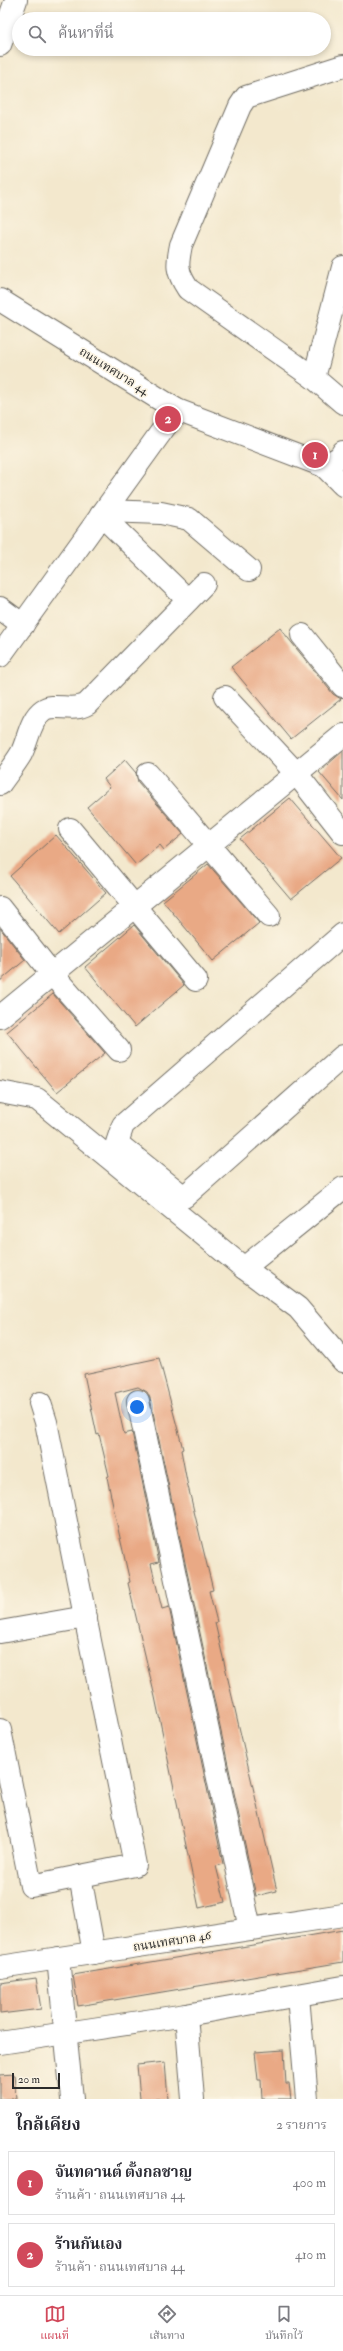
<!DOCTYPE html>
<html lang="th">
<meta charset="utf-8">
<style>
:root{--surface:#fff;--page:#f2f2f3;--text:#2b2b33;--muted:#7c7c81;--line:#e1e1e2;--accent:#d1495b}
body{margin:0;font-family:"IM FELL Double Pica","Noto Serif Thai",serif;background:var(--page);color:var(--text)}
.scale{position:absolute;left:12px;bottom:10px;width:48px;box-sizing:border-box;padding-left:4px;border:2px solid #2b2b2b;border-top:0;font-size:11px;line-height:14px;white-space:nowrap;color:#2b2b2b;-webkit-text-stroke:3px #fcf5e5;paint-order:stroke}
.you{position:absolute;left:137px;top:1407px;width:14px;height:14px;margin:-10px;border:3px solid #fff;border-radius:50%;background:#1a73e8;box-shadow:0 0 0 6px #1a73e833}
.badge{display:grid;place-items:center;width:26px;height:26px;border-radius:50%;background:var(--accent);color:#fff;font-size:13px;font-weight:700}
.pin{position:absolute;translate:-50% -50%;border:2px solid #fff;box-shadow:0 1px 4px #0006}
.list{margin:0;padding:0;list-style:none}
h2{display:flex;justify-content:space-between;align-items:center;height:52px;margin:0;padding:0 16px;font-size:17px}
h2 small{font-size:13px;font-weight:400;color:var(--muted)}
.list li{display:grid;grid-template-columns:26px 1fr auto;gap:12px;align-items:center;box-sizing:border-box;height:64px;margin:0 8px 8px;padding:0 8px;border:1px solid var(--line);border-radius:0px}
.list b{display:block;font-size:15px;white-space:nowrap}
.list p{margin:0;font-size:13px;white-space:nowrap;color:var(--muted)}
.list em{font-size:13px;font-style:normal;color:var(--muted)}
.icon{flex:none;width:22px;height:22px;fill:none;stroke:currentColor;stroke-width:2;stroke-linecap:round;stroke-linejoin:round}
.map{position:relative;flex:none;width:343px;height:2099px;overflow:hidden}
.search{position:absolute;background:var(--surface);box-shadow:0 2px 6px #0003;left:12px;right:12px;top:12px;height:44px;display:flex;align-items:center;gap:10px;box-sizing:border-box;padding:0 14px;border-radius:22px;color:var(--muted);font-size:15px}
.sheet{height:196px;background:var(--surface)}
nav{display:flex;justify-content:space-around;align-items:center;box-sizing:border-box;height:56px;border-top:1px solid var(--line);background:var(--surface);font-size:11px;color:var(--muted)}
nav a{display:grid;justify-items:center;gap:2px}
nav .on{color:var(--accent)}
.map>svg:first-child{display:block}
</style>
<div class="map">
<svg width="343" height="2099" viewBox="0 0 343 2099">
<rect width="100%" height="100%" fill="#fcf5e5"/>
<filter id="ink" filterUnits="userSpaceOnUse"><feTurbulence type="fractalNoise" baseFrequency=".025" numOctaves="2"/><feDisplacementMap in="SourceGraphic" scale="8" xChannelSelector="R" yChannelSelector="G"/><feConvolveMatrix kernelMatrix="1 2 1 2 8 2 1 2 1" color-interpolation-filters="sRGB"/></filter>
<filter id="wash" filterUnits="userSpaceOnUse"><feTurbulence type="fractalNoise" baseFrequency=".012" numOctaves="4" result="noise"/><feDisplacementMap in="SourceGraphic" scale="16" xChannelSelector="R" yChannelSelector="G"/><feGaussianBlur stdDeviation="0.9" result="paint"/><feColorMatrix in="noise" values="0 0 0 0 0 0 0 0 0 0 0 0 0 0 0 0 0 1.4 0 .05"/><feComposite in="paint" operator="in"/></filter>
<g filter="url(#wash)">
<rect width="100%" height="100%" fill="#f3e8cd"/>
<g id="blocks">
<!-- building -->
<g fill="#e9a985">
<polygon points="280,628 333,694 341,699 291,739 231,667"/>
<polygon points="343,751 343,800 319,772"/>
<polygon points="125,760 136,773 138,782 183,834 164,850 160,845 136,865 87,807 110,787 104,779"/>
<polygon points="290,798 341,858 291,899 240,839"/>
<polygon points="56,835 106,893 59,934 10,876"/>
<polygon points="208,864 259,923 213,961 163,901"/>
<polygon points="134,925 184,985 135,1027 85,967"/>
<polygon points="0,928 25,960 0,981"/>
<polygon points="53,994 105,1053 57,1092 7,1032"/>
<polygon points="159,1358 183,1449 181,1450 187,1482 213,1590 209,1591 217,1622 215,1623 277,1891 256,1896 150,1398 147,1392 138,1387 115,1393 124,1434 132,1432 159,1562 151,1564 162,1609 169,1607 223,1864 216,1866 225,1902 199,1908 155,1697 128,1583 130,1582 114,1511 107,1477 109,1476 99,1434 97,1435 84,1374"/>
<polygon points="343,1930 343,1962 78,2006 73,1975"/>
<polygon points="36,1978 41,2009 0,2014 0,1983"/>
<polygon points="284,2050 286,2084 289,2084 291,2099 262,2099 261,2080 258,2080 255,2052"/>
<polygon points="165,2062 168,2099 140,2099 137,2065"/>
<polygon points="14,2074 16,2099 0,2099 0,2075"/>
</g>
</g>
</g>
<g filter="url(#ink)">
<use href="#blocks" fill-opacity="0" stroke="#716d64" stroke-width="1"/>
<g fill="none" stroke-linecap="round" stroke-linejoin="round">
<!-- minor casing -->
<g stroke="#716d64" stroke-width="24">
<g id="minor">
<polyline points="0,45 16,0"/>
<path d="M 343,66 L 246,97 L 240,106 L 181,245 C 177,265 176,271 188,289 L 314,378 L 343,403"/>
<polyline points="0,300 177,410 324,466 340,457 343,452"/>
<polyline points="314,378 343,267"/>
<polyline points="324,466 343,485"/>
<polyline points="105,511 161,513 189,519 249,570"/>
<polyline points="101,515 188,600"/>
<polyline points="0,608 23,625"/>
<polyline points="302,635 343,686"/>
<polyline points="0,656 177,410"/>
<polyline points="225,697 296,773 343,833"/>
<polyline points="148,774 269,916"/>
<path d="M 0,784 C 7,774 15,764 21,754 C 28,741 30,719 43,710 C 55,702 72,713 87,704 L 204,584"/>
<polyline points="70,829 196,980"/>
<polyline points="0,908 52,974 119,1050"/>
<polyline points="343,934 123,1125 117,1143 184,1197 343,1056"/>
<polyline points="0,1017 343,735"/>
<polyline points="0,1092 37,1099 244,1268 298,1308 343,1361"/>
<polyline points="244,1268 343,1188"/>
<polyline points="138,1401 250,1929"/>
<polyline points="0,1632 86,1617"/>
<polyline points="0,1730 31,1886 135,1865 46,1422 40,1403"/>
<polyline points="80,1876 94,1953"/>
<polyline points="58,1958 72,2099"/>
<polyline points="0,1967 343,1915"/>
<polyline points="298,1996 307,2099"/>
<polyline points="186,2015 193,2099"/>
<polyline points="0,2043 186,2015 343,1987"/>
</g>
</g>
<!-- minor -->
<use href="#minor" stroke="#fff" stroke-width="22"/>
</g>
</g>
<g text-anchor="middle" stroke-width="3.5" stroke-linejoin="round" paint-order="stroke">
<!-- street labels -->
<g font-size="12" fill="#2b2b2b" stroke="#fcf5e5">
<text transform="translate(114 371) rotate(32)" y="4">ถนนเทศบาล 44</text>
<text transform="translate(172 1941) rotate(-9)" y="4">ถนนเทศบาล 46</text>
</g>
</g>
</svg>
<div class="scale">20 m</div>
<div class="you"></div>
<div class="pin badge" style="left:315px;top:455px">1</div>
<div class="pin badge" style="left:168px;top:419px">2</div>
<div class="search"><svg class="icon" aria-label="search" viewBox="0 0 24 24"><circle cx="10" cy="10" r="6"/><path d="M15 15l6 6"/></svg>ค้นหาที่นี่</div>
</div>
<section class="sheet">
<h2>ใกล้เคียง<small>2 รายการ</small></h2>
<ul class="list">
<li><span class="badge">1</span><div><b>จันทดานต์ ตั้งกลชาญ</b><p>ร้านค้า · ถนนเทศบาล 44</p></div><em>400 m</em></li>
<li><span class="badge">2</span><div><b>ร้านกันเอง</b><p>ร้านค้า · ถนนเทศบาล 44</p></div><em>410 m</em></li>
</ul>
</section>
<nav>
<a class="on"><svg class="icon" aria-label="map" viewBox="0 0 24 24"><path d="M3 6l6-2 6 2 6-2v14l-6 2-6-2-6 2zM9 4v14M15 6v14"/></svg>แผนที่</a>
<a><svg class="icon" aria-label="directions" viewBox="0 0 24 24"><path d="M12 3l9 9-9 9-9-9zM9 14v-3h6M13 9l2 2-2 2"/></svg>เส้นทาง</a>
<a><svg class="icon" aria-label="saved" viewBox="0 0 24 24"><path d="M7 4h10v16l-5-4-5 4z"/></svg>บันทึกไว้</a>
</nav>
